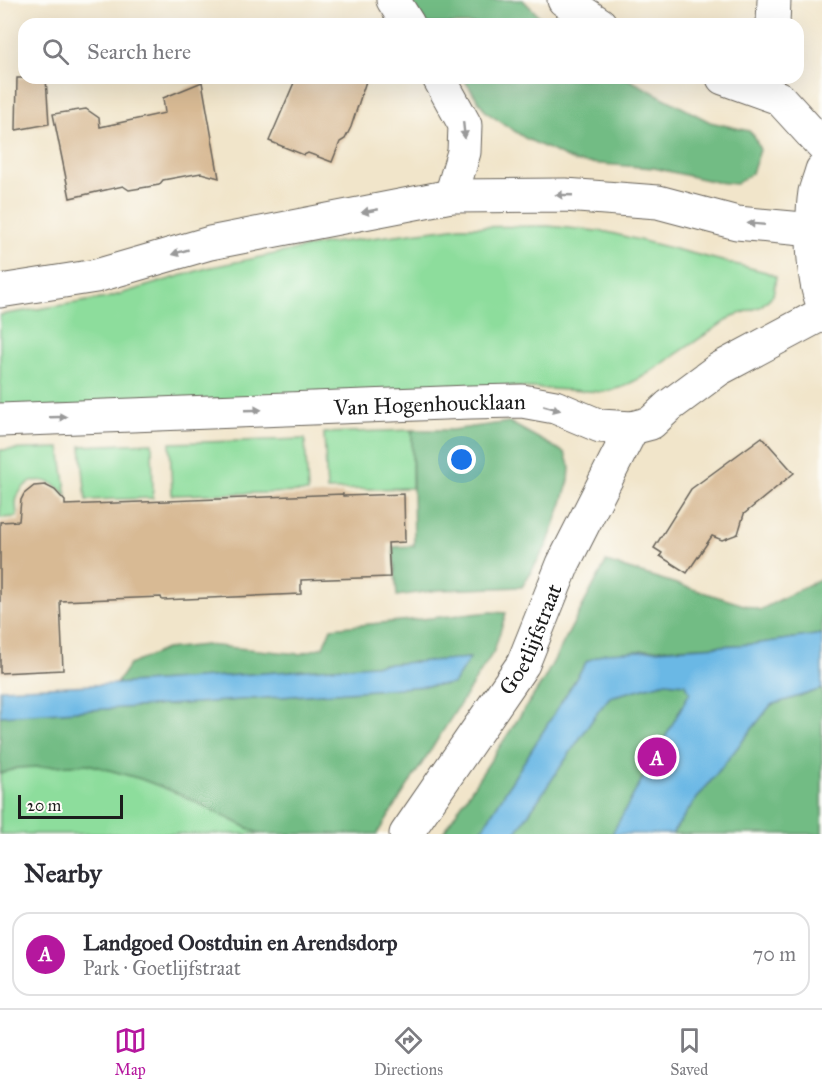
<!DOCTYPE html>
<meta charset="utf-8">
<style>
:root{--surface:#fff;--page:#f7f7f7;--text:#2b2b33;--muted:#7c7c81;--line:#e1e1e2;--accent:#b5179e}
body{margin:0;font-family:"IM FELL Great Primer",serif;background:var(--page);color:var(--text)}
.scale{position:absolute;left:18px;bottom:15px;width:105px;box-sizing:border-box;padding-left:6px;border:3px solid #1c1c1c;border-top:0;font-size:16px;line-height:21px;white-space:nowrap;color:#1c1c1c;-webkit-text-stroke:4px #fdfcf7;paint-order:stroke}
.you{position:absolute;left:462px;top:460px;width:21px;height:21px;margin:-15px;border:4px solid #fff;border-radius:50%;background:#1a73e8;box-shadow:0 0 0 9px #1a73e833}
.badge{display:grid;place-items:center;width:39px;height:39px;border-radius:50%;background:var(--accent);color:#fff;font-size:20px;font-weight:700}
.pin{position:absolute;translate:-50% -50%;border:3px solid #fff;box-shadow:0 2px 6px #0006}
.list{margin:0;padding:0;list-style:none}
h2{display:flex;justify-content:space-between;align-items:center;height:78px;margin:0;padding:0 24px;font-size:26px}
h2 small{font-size:20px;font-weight:400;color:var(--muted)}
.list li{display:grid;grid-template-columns:39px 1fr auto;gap:18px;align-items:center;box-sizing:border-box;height:84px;margin:0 12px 12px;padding:0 12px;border:2px solid var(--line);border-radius:18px}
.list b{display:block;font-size:22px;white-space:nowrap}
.list p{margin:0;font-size:20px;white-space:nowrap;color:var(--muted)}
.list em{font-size:20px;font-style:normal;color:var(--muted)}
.icon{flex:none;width:33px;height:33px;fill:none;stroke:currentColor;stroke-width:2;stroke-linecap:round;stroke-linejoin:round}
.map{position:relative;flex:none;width:822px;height:834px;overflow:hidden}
.search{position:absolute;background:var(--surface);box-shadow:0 6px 24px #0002;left:18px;right:18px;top:18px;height:66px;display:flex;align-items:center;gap:15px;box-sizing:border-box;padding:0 21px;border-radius:18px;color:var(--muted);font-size:22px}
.sheet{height:174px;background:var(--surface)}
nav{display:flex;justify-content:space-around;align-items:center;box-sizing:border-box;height:84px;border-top:2px solid var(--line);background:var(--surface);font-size:16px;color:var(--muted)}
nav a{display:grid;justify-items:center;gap:3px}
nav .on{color:var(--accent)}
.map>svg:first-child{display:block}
</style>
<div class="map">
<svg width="822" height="834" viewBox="0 0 822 834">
<rect width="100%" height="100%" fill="#fdfcf7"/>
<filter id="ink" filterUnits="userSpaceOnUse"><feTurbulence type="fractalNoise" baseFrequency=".0167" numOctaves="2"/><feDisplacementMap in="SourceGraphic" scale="12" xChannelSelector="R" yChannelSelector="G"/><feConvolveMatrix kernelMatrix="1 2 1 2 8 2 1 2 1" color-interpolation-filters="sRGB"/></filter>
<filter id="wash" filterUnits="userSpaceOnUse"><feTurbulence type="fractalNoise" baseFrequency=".008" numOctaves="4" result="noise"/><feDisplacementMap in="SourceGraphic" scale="24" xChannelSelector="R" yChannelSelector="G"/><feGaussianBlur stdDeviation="1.35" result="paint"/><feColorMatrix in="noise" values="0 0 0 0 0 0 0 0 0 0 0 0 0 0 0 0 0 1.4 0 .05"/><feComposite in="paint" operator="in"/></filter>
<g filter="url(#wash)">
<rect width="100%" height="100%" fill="#f1e5ca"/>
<!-- green -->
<g fill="#8ddd9c" stroke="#547c5c" stroke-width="1.5">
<polygon points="548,226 607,232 766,272 776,277 773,295 760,307 733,316 644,376 623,387 603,392 513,387 0,410 0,315 107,298 207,268 324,244 460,227"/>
<polygon points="412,430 412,488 327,490 324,433"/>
<polygon points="305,439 308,492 172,495 170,443"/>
<polygon points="152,443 153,498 86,500 81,446"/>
<path d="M 60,448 L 67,497 C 55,478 27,472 17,498 C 15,503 17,511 17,517 L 0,518 L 0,450 Z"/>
<polygon points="88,764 141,779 180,794 260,834 0,834 0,774 17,768"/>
</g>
<!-- forest -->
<g fill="#72bc84" stroke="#476c50" stroke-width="1.5">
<polygon points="411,0 523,0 547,24 426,24"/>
<polygon points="463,78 626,78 710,122 749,131 754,136 760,150 752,173 736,184 716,182 654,168 576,162 525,138 486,112"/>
<polygon points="509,422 565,453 570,468 569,480 562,503 547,545 522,587 438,590 397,596 393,547 414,546 412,430 452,430"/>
<polygon points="606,562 760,610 822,578 822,634 754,644 642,650 587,661 479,834 442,834 543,681"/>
<polygon points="491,612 506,613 494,651 377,834 260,834 180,794 141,779 88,764 17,768 0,774 0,716 226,701 453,684 469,658 116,684 129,665 166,649 206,645 300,654 323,647 331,628"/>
<polygon points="666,682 685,684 690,692 612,834 515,834 599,710 610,697"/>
<polygon points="822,689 822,834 672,834 691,806 771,705"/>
</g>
<!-- water -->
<g fill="#6bb8e5" stroke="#446a80" stroke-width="1.5">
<polygon points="822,634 822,689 771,705 691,806 672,834 612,834 690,692 685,684 666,682 610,697 599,710 515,834 479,834 587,661 605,653 754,644"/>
<polygon points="470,658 453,684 226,701 0,716 0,689 116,684"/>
</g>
<g id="blocks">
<!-- building -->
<g fill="#d8ba94">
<polygon points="17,78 46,78 49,124 16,130"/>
<polygon points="296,78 367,78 351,127 345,139 340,142 332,162 308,153 304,155 269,141"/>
<polygon points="202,82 219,178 201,173 163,180 159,185 129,190 123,186 70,198 53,114 86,109 99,118 100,127 165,113 163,98"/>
<polygon points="762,437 794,473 744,514 738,534 722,540 712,536 687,573 660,556 662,553 654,548 691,489"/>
<polygon points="45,485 55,490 65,501 65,505 343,494 343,496 404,494 405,542 388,543 390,577 301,580 301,594 162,600 161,597 60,601 63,670 0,673 0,522 19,521 21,500 24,494 34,486"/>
</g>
</g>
</g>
<g filter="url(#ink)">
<use href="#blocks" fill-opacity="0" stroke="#676259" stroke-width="1.5"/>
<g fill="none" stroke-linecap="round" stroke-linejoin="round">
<!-- minor casing -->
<g stroke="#676259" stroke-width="35">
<g id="minor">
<polyline points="393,0 408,24"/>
<polyline points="564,0 600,24"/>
<polyline points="773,24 774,0"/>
<polyline points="439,78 465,125 464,152 451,196"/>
<polyline points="723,78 779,98 822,145"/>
<path d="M 822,170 C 820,177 817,185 815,192 C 811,218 812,278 822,301"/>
<polyline points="0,291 96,276 210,243 451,196 565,195 658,202 737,223 814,230"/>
<path id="s1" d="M 0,420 L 470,402 L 522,401 L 555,407 L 600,426 L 632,428 L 651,423 L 669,406 L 719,369 L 822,314"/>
<path id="s2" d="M 406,834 L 523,664 L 563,564 L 632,428"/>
</g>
</g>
<!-- minor -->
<use href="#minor" stroke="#fff" stroke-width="33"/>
</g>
<!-- one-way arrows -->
<defs><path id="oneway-solid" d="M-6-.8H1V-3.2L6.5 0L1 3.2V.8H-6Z" transform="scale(1.5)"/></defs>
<g fill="#999">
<use href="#oneway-solid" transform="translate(464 130) rotate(84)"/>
<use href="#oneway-solid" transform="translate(564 195) rotate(-178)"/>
<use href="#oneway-solid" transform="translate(370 211) rotate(169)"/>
<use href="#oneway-solid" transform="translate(756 224) rotate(-175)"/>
<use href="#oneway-solid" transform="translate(180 252) rotate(164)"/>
<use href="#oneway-solid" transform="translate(552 408) rotate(16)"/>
<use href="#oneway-solid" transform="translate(253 410) rotate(-2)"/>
<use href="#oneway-solid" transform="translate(58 417) rotate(-2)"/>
</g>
</g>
<g text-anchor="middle" stroke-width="6" stroke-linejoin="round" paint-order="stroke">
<!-- street labels -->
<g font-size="22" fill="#1c1c1c" stroke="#fdfcf7">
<text dy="8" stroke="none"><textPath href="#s1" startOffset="430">Van Hogenhoucklaan</textPath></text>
<text dy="8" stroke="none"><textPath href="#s2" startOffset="232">Goetlijfstraat</textPath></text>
</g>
</g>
</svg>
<div class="scale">20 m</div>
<div class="you"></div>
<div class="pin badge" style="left:657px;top:757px">A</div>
<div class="search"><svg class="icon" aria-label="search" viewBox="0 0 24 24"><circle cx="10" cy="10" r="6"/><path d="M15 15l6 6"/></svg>Search here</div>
</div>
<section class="sheet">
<h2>Nearby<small></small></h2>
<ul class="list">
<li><span class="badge">A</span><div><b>Landgoed Oostduin en Arendsdorp</b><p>Park · Goetlijfstraat</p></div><em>70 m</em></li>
</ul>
</section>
<nav>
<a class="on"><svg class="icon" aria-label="map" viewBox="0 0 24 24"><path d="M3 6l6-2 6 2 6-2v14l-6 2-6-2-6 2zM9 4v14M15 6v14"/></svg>Map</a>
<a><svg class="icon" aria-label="directions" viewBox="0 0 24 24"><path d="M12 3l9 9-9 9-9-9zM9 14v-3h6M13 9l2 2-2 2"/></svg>Directions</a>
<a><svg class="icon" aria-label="saved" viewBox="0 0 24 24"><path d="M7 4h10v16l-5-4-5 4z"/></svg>Saved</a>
</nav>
